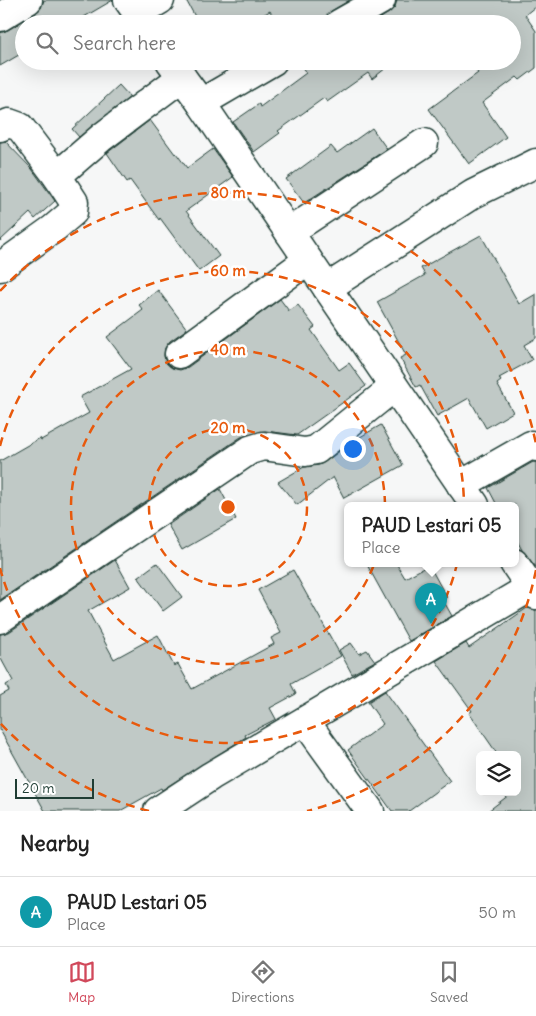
<!DOCTYPE html>
<style>
:root{--surface:#fff;--page:#f6f6f6;--text:#222;--muted:#767676;--line:#e0e0e0;--accent:#d1495b}
body{margin:0;font-family:Delius,sans-serif;background:var(--page);color:var(--text)}
.controls{position:absolute;right:15px;bottom:15px;display:grid;overflow:hidden;border-radius:8px;box-shadow:0 5px 20px #0002}
.controls button{width:45px;height:45px;display:grid;place-items:center;padding:0;border:0;border-bottom:1px solid var(--line);background:var(--surface);color:var(--text);font:25px sans-serif}
.scale{position:absolute;left:15px;bottom:12px;width:79px;box-sizing:border-box;padding-left:5px;border:2px solid #1f3d34;border-top:0;font-size:14px;line-height:18px;white-space:nowrap;color:#1f3d34;-webkit-text-stroke:4px #fff;paint-order:stroke}
.you{position:absolute;left:352px;top:448px;width:18px;height:18px;margin:-12px;border:4px solid #fff;border-radius:50%;background:#1a73e8;box-shadow:0 0 0 8px #1a73e833}
.badge{display:grid;place-items:center;width:32px;height:32px;border-radius:50%;background:var(--accent);color:#fff;font-size:16px;font-weight:700}
.pin{position:absolute;translate:-50% -41px;filter:drop-shadow(0 1px 2px #0008)}
.pin::after{content:'';position:absolute;top:26px;width:18px;height:15px;background:inherit;clip-path:polygon(0 0,100% 0,50% 100%)}
.popup{position:absolute;left:344px;top:502px;width:175px;height:65px;box-sizing:border-box;display:grid;place-content:center;border-radius:8px;background:var(--surface);filter:drop-shadow(0 1px 4px #0005);font-size:16px;white-space:nowrap;color:var(--muted)}
.popup b{font-size:19px;color:var(--text)}
.popup::after{content:'';position:absolute;left:50%;top:100%;margin-left:-10px;border:10px solid transparent;border-top-color:var(--surface)}
.list{margin:0;padding:0;list-style:none}
h2{display:flex;justify-content:space-between;align-items:center;height:65px;margin:0;padding:0 20px;font-size:21px}
h2 small{font-size:16px;font-weight:400;color:var(--muted)}
.list li{display:grid;grid-template-columns:32px 1fr auto;gap:15px;align-items:center;box-sizing:border-box;height:70px;padding:0 20px;border-top:1px solid var(--line)}
.list b{display:block;font-size:19px;white-space:nowrap}
.list p{margin:0;font-size:16px;white-space:nowrap;color:var(--muted)}
.list em{font-size:16px;font-style:normal;color:var(--muted)}
.icon{flex:none;width:28px;height:28px;fill:none;stroke:currentColor;stroke-width:2;stroke-linecap:round;stroke-linejoin:round}
.map{position:relative;flex:none;width:536px;height:811px;overflow:hidden}
.search{position:absolute;background:var(--surface);box-shadow:0 5px 20px #0002;left:15px;right:15px;top:15px;height:55px;display:flex;align-items:center;gap:12px;box-sizing:border-box;padding:0 18px;border-radius:28px;color:var(--muted);font-size:19px}
.sheet{height:135px;background:var(--surface)}
nav{display:flex;justify-content:space-around;align-items:center;box-sizing:border-box;height:70px;border-top:1px solid var(--line);background:var(--surface);font-size:14px;color:var(--muted)}
nav a{display:grid;justify-items:center;gap:2px}
nav .on{color:var(--accent)}
.map>svg:first-child{display:block}
</style>
<div class="map">
<svg width="536" height="811" viewBox="0 0 536 811">
<rect width="100%" height="100%" fill="#f6f7f7"/>
<filter id="ink" filterUnits="userSpaceOnUse"><feTurbulence type="fractalNoise" baseFrequency=".02" numOctaves="2"/><feDisplacementMap in="SourceGraphic" scale="10" xChannelSelector="R" yChannelSelector="G"/><feConvolveMatrix kernelMatrix="1 2 1 2 8 2 1 2 1" color-interpolation-filters="sRGB"/></filter>
<g filter="url(#ink)">
<!-- building -->
<g fill="#c0c9c6" stroke="#1f3d34">
<polygon points="44,0 113,0 72,24 24,24 24,52 0,66 0,33 8,30 36,13 41,8"/>
<polygon points="186,0 350,0 331,11 325,17 323,24 277,24 270,11 247,24 199,24"/>
<polygon points="397,0 536,0 536,6 525,15 536,31 536,68 520,80 517,77 482,103 506,137 469,164 429,109 478,73 469,61 512,61 512,24 371,24 389,13 395,7"/>
<polygon points="298,61 395,61 372,79 368,73 327,102 324,98 278,131 280,133 254,152 233,122 259,104 260,107 306,73"/>
<polygon points="119,85 130,97 79,137 72,129"/>
<polygon points="150,120 175,154 176,153 187,168 213,149 233,177 186,211 219,256 199,271 160,218 159,220 130,180 127,182 107,153"/>
<polygon points="372,128 387,149 304,203 286,179 331,146 337,153"/>
<polygon points="5,141 32,169 55,201 35,219 30,213 0,241 0,142"/>
<polygon points="481,235 519,304 536,294 536,338 524,345 532,360 499,378 501,381 497,384 513,412 486,428 469,398 437,416 420,385 416,387 400,358 406,355 377,302 425,275 421,268"/>
<polygon points="158,290 187,329 170,341 165,348 164,356 166,363 172,368 180,370 188,367 280,299 289,311 298,305 315,327 311,330 339,370 349,363 366,386 297,435 265,431 241,437 0,600 0,461 40,438 41,440 89,413 80,397 131,369 107,337 143,310 139,305"/>
<polygon points="381,425 403,465 344,498 333,477 297,505 278,482 304,467 319,465 325,462 353,441"/>
<polygon points="533,462 536,462 536,567 522,550 515,537 515,505 497,505 488,488"/>
<polygon points="220,489 236,519 182,550 168,525"/>
<polygon points="115,560 130,587 88,611 114,659 158,635 174,666 178,664 192,689 274,644 271,638 281,633 258,590 293,570 341,656 291,684 296,694 270,708 276,719 245,735 246,737 162,790 161,788 120,811 45,811 0,730 0,696 9,691 6,685 13,681 0,657 0,634 9,632"/>
<polygon points="157,563 182,597 163,611 138,577"/>
<polygon points="366,563 396,563 405,578 429,565 447,598 443,600 452,616 409,641"/>
<polygon points="527,608 536,610 536,811 488,811 509,795 507,792 517,792 517,755 492,755 496,752 469,713 472,711 436,661 466,643 469,648"/>
<polygon points="351,643 359,654 367,650 375,661 352,674 339,650"/>
<polygon points="385,691 450,781 409,811 392,811 348,750 383,724 368,702"/>
</g>
<g fill="none" stroke-linecap="round" stroke-linejoin="round">
<!-- street casing -->
<g stroke="#1f3d34" stroke-width="31">
<g id="street">
<polyline points="128,0 145,24"/>
<polyline points="138,13 160,0"/>
<polyline points="0,17 28,0"/>
<polyline points="339,24 381,0"/>
<polyline points="170,61 201,103 475,505"/>
<polyline points="201,103 273,61"/>
<polyline points="0,127 9,123 20,127 57,176"/>
<polyline points="289,232 424,143"/>
<polyline points="0,267 53,229 73,212 74,202 57,176 102,137 182,77"/>
<polyline points="327,288 473,194 536,163"/>
<polyline points="179,354 308,260"/>
<polyline points="461,485 531,445 536,447"/>
<polyline points="514,563 536,595"/>
<polyline points="0,619 250,450 263,446 305,452 316,450 394,387"/>
<polyline points="305,721 370,811"/>
<polyline points="158,811 211,776 536,584"/>
</g>
</g>
<!-- street -->
<use href="#street" stroke="#fff" stroke-width="28"/>
</g>
</g>
<!-- distance rings -->
<g fill="none" stroke="#e8590c" stroke-width="2.5" stroke-dasharray="9 6">
<circle cx="228" cy="507" r="79"/>
<circle cx="228" cy="507" r="157"/>
<path d="M0 446A236 236 0 1 1 0 568"/>
<path d="M536 570A314 314 0 0 1 307 811M149 811A314 314 0 0 1 0 723M0 291A314 314 0 0 1 536 444"/>
</g>
<circle cx="228" cy="507" r="8" fill="#e8590c" stroke="#fff" stroke-width="2.5"/>
<g font-size="15" text-anchor="middle" font-weight="bold" fill="#e8590c" stroke="#fff" stroke-width="5" stroke-linejoin="round" paint-order="stroke">
<text x="228" y="198">80 m</text>
<text x="228" y="276">60 m</text>
<text x="228" y="355">40 m</text>
<text x="228" y="433">20 m</text>
</g>
</svg>
<div class="controls">
<button><svg class="icon" aria-label="layers" viewBox="0 0 24 24"><path d="M12 4l9 5-9 5-9-5zM3 14l9 5 9-5"/></svg></button>
</div>
<div class="scale">20 m</div>
<div class="you"></div>
<div class="pin badge" style="left:431px;top:624px;background:#0f9aa8">A</div>
<div class="popup"><b>PAUD Lestari 05</b>Place</div>
<div class="search"><svg class="icon" aria-label="search" viewBox="0 0 24 24"><circle cx="10" cy="10" r="6"/><path d="M15 15l6 6"/></svg>Search here</div>
</div>
<section class="sheet">
<h2>Nearby<small></small></h2>
<ul class="list">
<li><span class="badge" style="background:#0f9aa8">A</span><div><b>PAUD Lestari 05</b><p>Place</p></div><em>50 m</em></li>
</ul>
</section>
<nav>
<a class="on"><svg class="icon" aria-label="map" viewBox="0 0 24 24"><path d="M3 6l6-2 6 2 6-2v14l-6 2-6-2-6 2zM9 4v14M15 6v14"/></svg>Map</a>
<a><svg class="icon" aria-label="directions" viewBox="0 0 24 24"><path d="M12 3l9 9-9 9-9-9zM9 14v-3h6M13 9l2 2-2 2"/></svg>Directions</a>
<a><svg class="icon" aria-label="saved" viewBox="0 0 24 24"><path d="M7 4h10v16l-5-4-5 4z"/></svg>Saved</a>
</nav>
